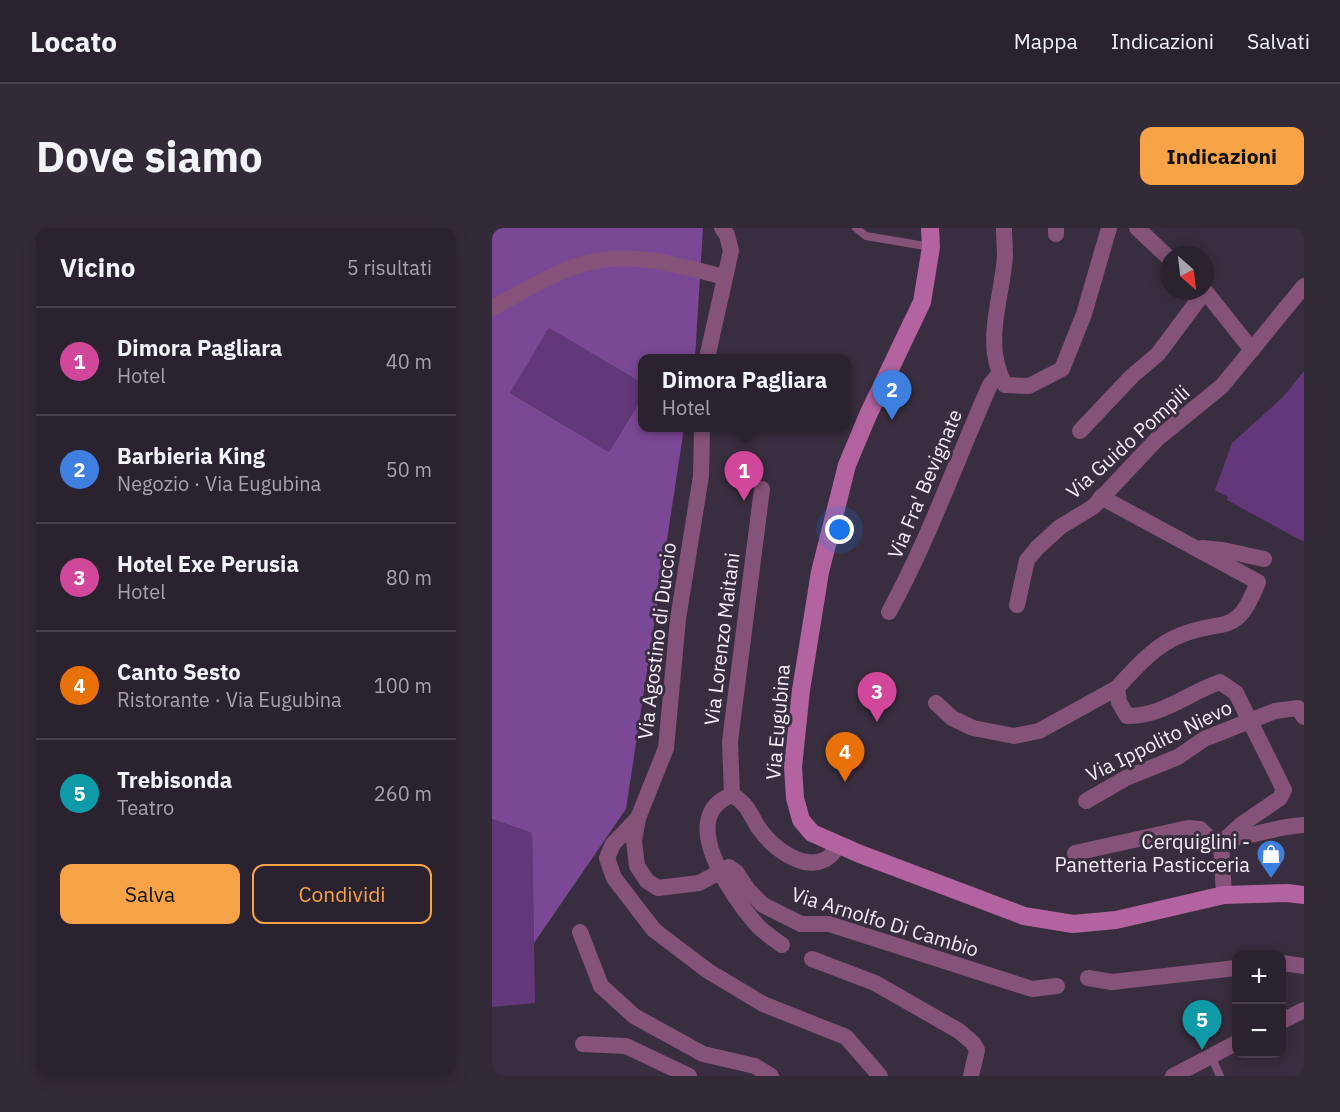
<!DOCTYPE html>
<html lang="it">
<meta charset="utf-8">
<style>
:root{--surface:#2b222f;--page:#332a37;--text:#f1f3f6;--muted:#a6a4aa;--line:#473f4b;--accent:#f6a247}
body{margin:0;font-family:"IBM Plex Sans",sans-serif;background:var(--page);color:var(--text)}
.controls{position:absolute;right:18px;bottom:18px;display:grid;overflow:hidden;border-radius:12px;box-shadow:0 3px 15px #0003}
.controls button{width:54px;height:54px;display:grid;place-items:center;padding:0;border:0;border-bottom:2px solid var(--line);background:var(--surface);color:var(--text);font:30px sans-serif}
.compass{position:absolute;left:668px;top:18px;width:54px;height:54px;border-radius:50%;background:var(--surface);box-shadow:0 3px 15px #0003;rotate:152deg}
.you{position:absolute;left:348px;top:302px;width:21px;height:21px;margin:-15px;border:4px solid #fff;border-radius:50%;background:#1a73e8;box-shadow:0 0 0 9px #1a73e833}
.badge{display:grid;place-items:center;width:39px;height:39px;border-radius:50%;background:var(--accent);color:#fff;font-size:20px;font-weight:700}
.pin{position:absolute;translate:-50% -50px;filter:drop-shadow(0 2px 3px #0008)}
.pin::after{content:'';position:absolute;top:32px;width:21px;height:18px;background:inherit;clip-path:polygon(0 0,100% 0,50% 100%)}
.popup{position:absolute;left:146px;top:126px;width:213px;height:78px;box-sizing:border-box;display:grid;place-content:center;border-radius:12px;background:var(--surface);filter:drop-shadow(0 2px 4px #0005);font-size:20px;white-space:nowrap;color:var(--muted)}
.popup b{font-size:22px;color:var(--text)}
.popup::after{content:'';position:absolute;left:50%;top:100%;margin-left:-12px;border:12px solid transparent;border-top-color:var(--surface)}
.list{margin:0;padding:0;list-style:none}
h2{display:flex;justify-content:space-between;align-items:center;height:78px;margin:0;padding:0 24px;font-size:26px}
h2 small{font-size:20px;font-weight:400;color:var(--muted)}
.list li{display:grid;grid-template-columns:39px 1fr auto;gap:18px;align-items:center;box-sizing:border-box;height:108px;padding:0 24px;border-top:2px solid var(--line)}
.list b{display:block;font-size:22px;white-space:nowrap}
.list p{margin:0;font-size:20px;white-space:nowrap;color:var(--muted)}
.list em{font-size:20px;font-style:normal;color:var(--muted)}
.actions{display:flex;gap:12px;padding:18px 24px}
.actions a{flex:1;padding:14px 0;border:2px solid var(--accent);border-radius:12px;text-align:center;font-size:21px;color:var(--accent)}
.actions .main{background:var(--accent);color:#111}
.map{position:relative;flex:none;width:812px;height:848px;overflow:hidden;border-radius:12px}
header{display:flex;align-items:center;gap:36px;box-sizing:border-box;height:84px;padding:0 30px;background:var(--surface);border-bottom:2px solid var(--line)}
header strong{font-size:28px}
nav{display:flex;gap:33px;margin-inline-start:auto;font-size:21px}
.intro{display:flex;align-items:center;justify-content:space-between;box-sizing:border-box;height:144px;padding:0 36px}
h1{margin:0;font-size:42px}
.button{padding:15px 27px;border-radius:12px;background:var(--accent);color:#111;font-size:21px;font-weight:700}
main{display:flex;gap:36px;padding:0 36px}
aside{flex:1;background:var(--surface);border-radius:12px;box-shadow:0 3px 15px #0003}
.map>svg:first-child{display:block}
</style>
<header>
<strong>Locato</strong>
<nav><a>Mappa</a><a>Indicazioni</a><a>Salvati</a></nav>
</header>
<div class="intro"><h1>Dove siamo</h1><a class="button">Indicazioni</a></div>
<main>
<aside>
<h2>Vicino<small>5 risultati</small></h2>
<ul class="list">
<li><span class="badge" style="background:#d1479c">1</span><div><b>Dimora Pagliara</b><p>Hotel</p></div><em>40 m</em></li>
<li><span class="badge" style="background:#3f7fe0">2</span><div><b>Barbieria King</b><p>Negozio · Via Eugubina</p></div><em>50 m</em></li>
<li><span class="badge" style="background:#d1479c">3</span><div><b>Hotel Exe Perusia</b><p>Hotel</p></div><em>80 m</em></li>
<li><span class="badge" style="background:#e8710a">4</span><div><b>Canto Sesto</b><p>Ristorante · Via Eugubina</p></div><em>100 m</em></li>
<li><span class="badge" style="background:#0f9aa8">5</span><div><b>Trebisonda</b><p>Teatro</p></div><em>260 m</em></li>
</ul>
<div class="actions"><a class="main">Salva</a><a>Condividi</a></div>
</aside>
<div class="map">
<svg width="812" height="848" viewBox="0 0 812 848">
<rect width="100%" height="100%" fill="#392e3f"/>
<!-- green -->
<g fill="#63387a">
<polygon points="57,100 150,155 150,170 117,224 18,165"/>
<polygon points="812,143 812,314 735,272 736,269 723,262 740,215 791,169"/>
<polygon points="0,591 40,605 43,775 0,779"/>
</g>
<!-- forest -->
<polygon fill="#7b4895" points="0,0 211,0 203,130 150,130 150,155 57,100 18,165 117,224 150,170 150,200 192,200 134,581 42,715 40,605 0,591"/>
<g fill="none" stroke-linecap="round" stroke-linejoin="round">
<!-- lane -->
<g stroke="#855379" stroke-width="8">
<polyline points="364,0 374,8 439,19"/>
<polyline points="719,828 728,848"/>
</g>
<!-- street -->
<g stroke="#855379" stroke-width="16">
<path d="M 512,0 C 512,9 513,19 513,28 C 510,73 490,114 513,157 L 537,158 L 570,141 L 592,86 L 617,0"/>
<polyline points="564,0 564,6"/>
<polyline points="645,0 677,30"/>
<path d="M 0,80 C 29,65 60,45 91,36 C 138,22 186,37 232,49"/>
<polyline points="215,130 239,23 235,7 230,0"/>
<polyline points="210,200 209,248 186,391 174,520 146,590 142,613 145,638 155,653 166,660 207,655 237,639 244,644 256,662 271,677 309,696 337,696 540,761 565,758"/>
<polyline points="588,203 640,148 666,126 713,63 760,122"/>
<path d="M 609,269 L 766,354 C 744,410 735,389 689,407 C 663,417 643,440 625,460 L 627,474 L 635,488 C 671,488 694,466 728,454 L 744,465 L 792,562 L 788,570 L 750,596 L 729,615 L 732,667"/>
<polyline points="710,320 731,322 772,331"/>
<polyline points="525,377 535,332 545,320 568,299 601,279 665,211 730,158 812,58"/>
<path d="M 397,384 C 437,311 464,233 498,157 L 507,146"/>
<polyline points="444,475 460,490 481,500 522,508 547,503 625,460"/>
<polyline points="240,567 238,513 270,261"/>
<polyline points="594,573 634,550 686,529 712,511 783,483 806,480 812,489"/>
<polyline points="146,590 121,616 115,630 122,650 162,702 216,743 271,776 354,809 388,848"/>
<path d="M 734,611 C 761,609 785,598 812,597"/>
<polyline points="583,625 696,600 708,601 717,610 729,615"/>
<polyline points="88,704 109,758 142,788 211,826 263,838 279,848"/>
<path d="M 290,717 C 282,711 271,704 264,696 C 240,668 183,588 240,567 C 255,575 258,586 266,599 C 279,618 310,644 334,631 C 339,628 344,621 348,617"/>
<polyline points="320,731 383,755 467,803 481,815 485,822 479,848"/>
<polyline points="790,735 812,738"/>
<polyline points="596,750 620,754 744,740"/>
<polyline points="790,793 812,782"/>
<polyline points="91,816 134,818 197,848"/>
<polyline points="681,848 744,815"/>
</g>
<!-- secondary -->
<polyline stroke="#b263a0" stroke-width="18" points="438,0 439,19 430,74 376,187 355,237 328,344 309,462 301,539 303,570 309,592 320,605 368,626 532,688 581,696 624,692 732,667 795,665 812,667"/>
</g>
<!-- icons -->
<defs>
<g id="shop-pin" transform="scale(1.5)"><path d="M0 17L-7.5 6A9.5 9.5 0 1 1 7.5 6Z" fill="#3f7fe0" stroke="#392e3f"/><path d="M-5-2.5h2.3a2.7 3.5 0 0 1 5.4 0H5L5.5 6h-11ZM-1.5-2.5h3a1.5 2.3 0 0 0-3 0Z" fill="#fff"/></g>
</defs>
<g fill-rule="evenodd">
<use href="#shop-pin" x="779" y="626"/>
</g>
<g text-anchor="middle" stroke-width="6" stroke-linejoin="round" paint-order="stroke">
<!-- street labels -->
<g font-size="20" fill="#f4edf8" stroke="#392e3f">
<text transform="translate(636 214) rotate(-42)" y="7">Via Guido Pompili</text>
<text transform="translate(433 256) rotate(-67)" y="7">Via Fra' Bevignate</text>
<text transform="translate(230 411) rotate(-83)" y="7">Via Lorenzo Maitani</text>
<text transform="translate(165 413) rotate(-83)" y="7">Via Agostino di Duccio</text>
<text transform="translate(286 494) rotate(-85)" y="7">Via Eugubina</text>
<text transform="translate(667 513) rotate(-26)" y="7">Via Ippolito Nievo</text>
<text transform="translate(393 694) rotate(17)" y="7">Via Arnolfo Di Cambio</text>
</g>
<!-- poi labels -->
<g font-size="20" fill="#f4edf8" stroke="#392e3f" text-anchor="end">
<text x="758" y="621">Cerquiglini -<tspan x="758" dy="23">Panetteria Pasticceria</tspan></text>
</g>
</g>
</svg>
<div class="controls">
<button>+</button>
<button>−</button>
</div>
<svg class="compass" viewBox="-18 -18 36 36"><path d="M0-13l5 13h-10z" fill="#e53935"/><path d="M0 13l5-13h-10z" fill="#a6a4aa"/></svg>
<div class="you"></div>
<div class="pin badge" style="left:252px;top:273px;background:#d1479c">1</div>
<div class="popup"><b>Dimora Pagliara</b>Hotel</div>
<div class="pin badge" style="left:400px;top:192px;background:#3f7fe0">2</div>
<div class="pin badge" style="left:385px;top:494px;background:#d1479c">3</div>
<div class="pin badge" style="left:353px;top:554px;background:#e8710a">4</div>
<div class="pin badge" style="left:710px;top:822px;background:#0f9aa8">5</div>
</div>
</main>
